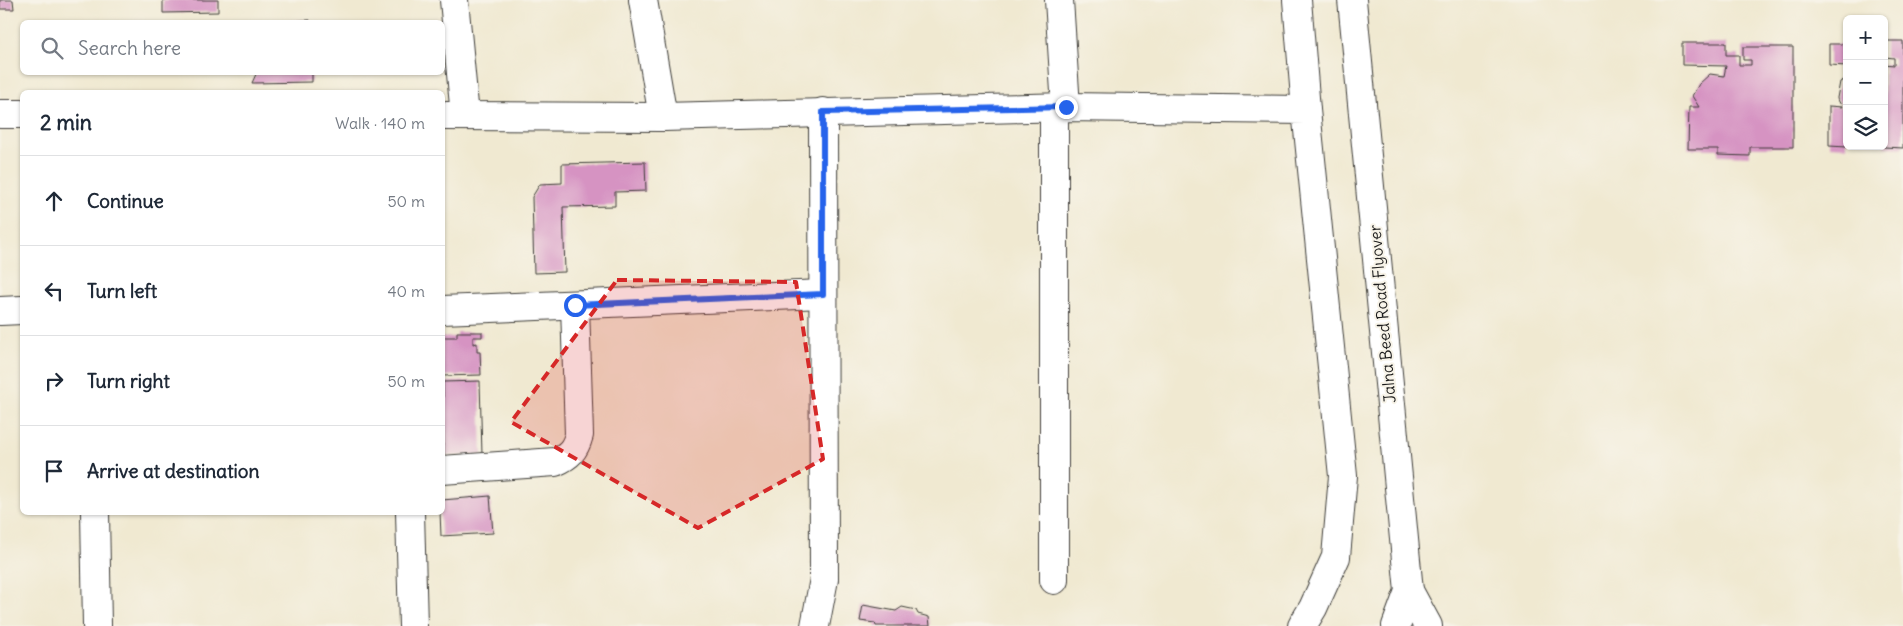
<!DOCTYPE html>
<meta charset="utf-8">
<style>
:root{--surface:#fff;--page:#f2f2f3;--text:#1f2937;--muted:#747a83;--line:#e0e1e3}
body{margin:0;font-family:Delius,sans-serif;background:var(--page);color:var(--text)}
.controls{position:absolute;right:15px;top:15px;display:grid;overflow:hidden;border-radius:8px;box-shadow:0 1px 4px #0004}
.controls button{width:45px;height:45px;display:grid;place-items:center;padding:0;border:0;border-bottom:1px solid var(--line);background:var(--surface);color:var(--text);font:25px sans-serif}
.stop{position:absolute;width:15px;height:15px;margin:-11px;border:4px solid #2563eb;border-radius:50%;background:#fff}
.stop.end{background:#2563eb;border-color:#fff;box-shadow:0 1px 5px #0008}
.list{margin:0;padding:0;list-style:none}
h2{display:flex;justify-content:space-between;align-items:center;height:65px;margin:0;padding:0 20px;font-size:21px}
h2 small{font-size:16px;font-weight:400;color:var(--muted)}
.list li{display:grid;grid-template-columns:32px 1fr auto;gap:15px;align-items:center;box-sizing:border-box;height:90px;padding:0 20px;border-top:1px solid var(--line)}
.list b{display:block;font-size:19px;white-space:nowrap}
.list em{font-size:16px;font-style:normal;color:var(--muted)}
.icon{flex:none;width:28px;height:28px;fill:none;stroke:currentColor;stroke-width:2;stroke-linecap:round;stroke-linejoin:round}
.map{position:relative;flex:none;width:1903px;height:626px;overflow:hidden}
.search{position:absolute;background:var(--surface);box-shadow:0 1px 4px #0004;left:20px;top:20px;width:425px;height:55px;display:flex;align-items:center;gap:12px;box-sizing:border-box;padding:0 18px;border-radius:8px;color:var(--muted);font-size:19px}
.panel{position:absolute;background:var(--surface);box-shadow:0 1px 4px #0004;left:20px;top:90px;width:425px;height:425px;border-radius:8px}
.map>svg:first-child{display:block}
</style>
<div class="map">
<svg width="1903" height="626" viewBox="0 0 1903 626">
<rect width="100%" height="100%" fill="#f7f3e8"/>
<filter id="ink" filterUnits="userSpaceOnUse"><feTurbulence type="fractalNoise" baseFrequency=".02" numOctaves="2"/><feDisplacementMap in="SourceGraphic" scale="10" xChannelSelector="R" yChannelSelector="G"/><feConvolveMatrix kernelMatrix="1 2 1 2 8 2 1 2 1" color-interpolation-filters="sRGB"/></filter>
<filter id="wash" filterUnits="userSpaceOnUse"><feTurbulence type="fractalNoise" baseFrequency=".0096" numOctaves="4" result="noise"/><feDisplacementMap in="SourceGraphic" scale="20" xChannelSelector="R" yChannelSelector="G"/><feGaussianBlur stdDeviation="1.12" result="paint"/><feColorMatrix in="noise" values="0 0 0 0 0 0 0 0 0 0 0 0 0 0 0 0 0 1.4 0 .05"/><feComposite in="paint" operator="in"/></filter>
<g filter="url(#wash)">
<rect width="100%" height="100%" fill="#f0e9d1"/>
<g id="blocks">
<!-- building -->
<g fill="#d693c2">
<polygon points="0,0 13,0 14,9 0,9"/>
<polygon points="163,0 218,0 218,12 163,13"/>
<polygon points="310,20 310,22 285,22 285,21"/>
<polygon points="1885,41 1903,41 1903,148 1884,147 1884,64 1894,65 1894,58 1885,57"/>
<polygon points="1682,43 1726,43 1726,55 1739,55 1739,65 1751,65 1751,60 1743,60 1743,47 1793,47 1793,147 1750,147 1750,156 1718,155 1718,149 1688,149 1689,107 1699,107 1692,96 1699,84 1710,74 1724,76 1726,66 1682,65"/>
<polygon points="1829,44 1847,44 1847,66 1829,65"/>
<polygon points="257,72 312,72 312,82 252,83"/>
<polygon points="1847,78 1847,147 1829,146 1829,106 1842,107 1837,98 1840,82"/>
<polygon points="645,162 646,191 615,192 615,206 563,207 565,272 534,273 532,197 540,184 562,183 562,164"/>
<polygon points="457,332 482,332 482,337 473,337 473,344 477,343 477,352 480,352 481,375 442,376 442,337 457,337"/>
<polygon points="480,381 482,455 444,456 443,382"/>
<polygon points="490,496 493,533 441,536 440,512 442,512 442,500"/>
<polygon points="863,605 896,611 902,607 916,610 918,614 929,617 930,626 876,626 875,623 860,621"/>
</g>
</g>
</g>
<g filter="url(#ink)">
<use href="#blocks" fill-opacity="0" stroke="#3c3b37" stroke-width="1"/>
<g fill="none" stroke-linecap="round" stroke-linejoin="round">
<!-- minor casing -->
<g stroke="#3c3b37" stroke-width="30">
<g id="minor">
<polyline points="454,0 465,116"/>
<polyline points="643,0 663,117"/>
<polyline points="1059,0 1066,107"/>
<polyline points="1054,108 1054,580"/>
<polyline points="442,310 823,294"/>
<polyline points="0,311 22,310"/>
<path d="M 442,470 L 555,462 C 569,456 575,450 579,435 L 575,305"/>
<polyline points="95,512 97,626"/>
<polyline points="410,512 413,626"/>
<polyline points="815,626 824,579 823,112"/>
</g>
</g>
<!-- tertiary casing -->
<g stroke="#3c3b37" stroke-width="30">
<g id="tertiary">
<polyline points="1297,0 1306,110"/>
<polyline points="0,114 22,114"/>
<polyline points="442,116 663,117 1066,107 1306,110 1343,476 1336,557 1313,608 1302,626"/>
<polyline points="1409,591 1428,626"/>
</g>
</g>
<!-- primary casing -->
<g stroke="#3c3b37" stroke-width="30">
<polyline id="primary" points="1352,0 1409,591 1396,626"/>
</g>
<!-- minor -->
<use href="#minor" stroke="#fff" stroke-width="28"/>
<!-- tertiary -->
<use href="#tertiary" stroke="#fff" stroke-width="28"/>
<!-- primary -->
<use href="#primary" stroke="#fff" stroke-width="28"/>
</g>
</g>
<g fill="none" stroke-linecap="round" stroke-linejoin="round" filter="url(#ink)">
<!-- route -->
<polyline stroke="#2563eb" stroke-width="6" points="575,305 823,294 823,112 1066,107"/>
</g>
<!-- marked area -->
<path fill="#d62828" fill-opacity="0.2" stroke="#d62828" stroke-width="4" stroke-dasharray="10 6" stroke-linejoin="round" d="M 617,280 L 796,282 L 823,459 L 698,528 L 511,422 Z"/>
<g text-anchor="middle" stroke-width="4" stroke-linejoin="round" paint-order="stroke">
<!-- street labels -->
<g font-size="16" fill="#1c1c1c" stroke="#f7f3e8">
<text transform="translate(1382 314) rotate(-95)" y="6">Jalna Beed Road Flyover</text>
</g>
</g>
</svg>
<div class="controls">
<button>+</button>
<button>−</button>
<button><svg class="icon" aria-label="layers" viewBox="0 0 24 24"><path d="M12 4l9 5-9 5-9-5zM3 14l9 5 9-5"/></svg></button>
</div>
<div class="stop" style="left:575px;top:305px"></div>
<div class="stop end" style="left:1066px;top:107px"></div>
<div class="search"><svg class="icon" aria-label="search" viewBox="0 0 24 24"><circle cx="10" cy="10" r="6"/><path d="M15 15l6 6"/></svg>Search here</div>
<section class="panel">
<h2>2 min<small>Walk · 140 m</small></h2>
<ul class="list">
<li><svg class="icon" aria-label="ahead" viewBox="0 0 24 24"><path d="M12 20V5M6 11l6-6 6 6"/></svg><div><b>Continue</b></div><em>50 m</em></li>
<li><svg class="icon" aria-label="left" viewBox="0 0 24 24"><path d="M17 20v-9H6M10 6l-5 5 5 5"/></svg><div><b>Turn left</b></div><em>40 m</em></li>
<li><svg class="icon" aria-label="right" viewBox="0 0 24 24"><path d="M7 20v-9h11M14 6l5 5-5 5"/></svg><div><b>Turn right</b></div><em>50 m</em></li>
<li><svg class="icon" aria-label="arrive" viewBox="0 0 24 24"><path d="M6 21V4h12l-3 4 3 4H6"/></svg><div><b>Arrive at destination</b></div></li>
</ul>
</section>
</div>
